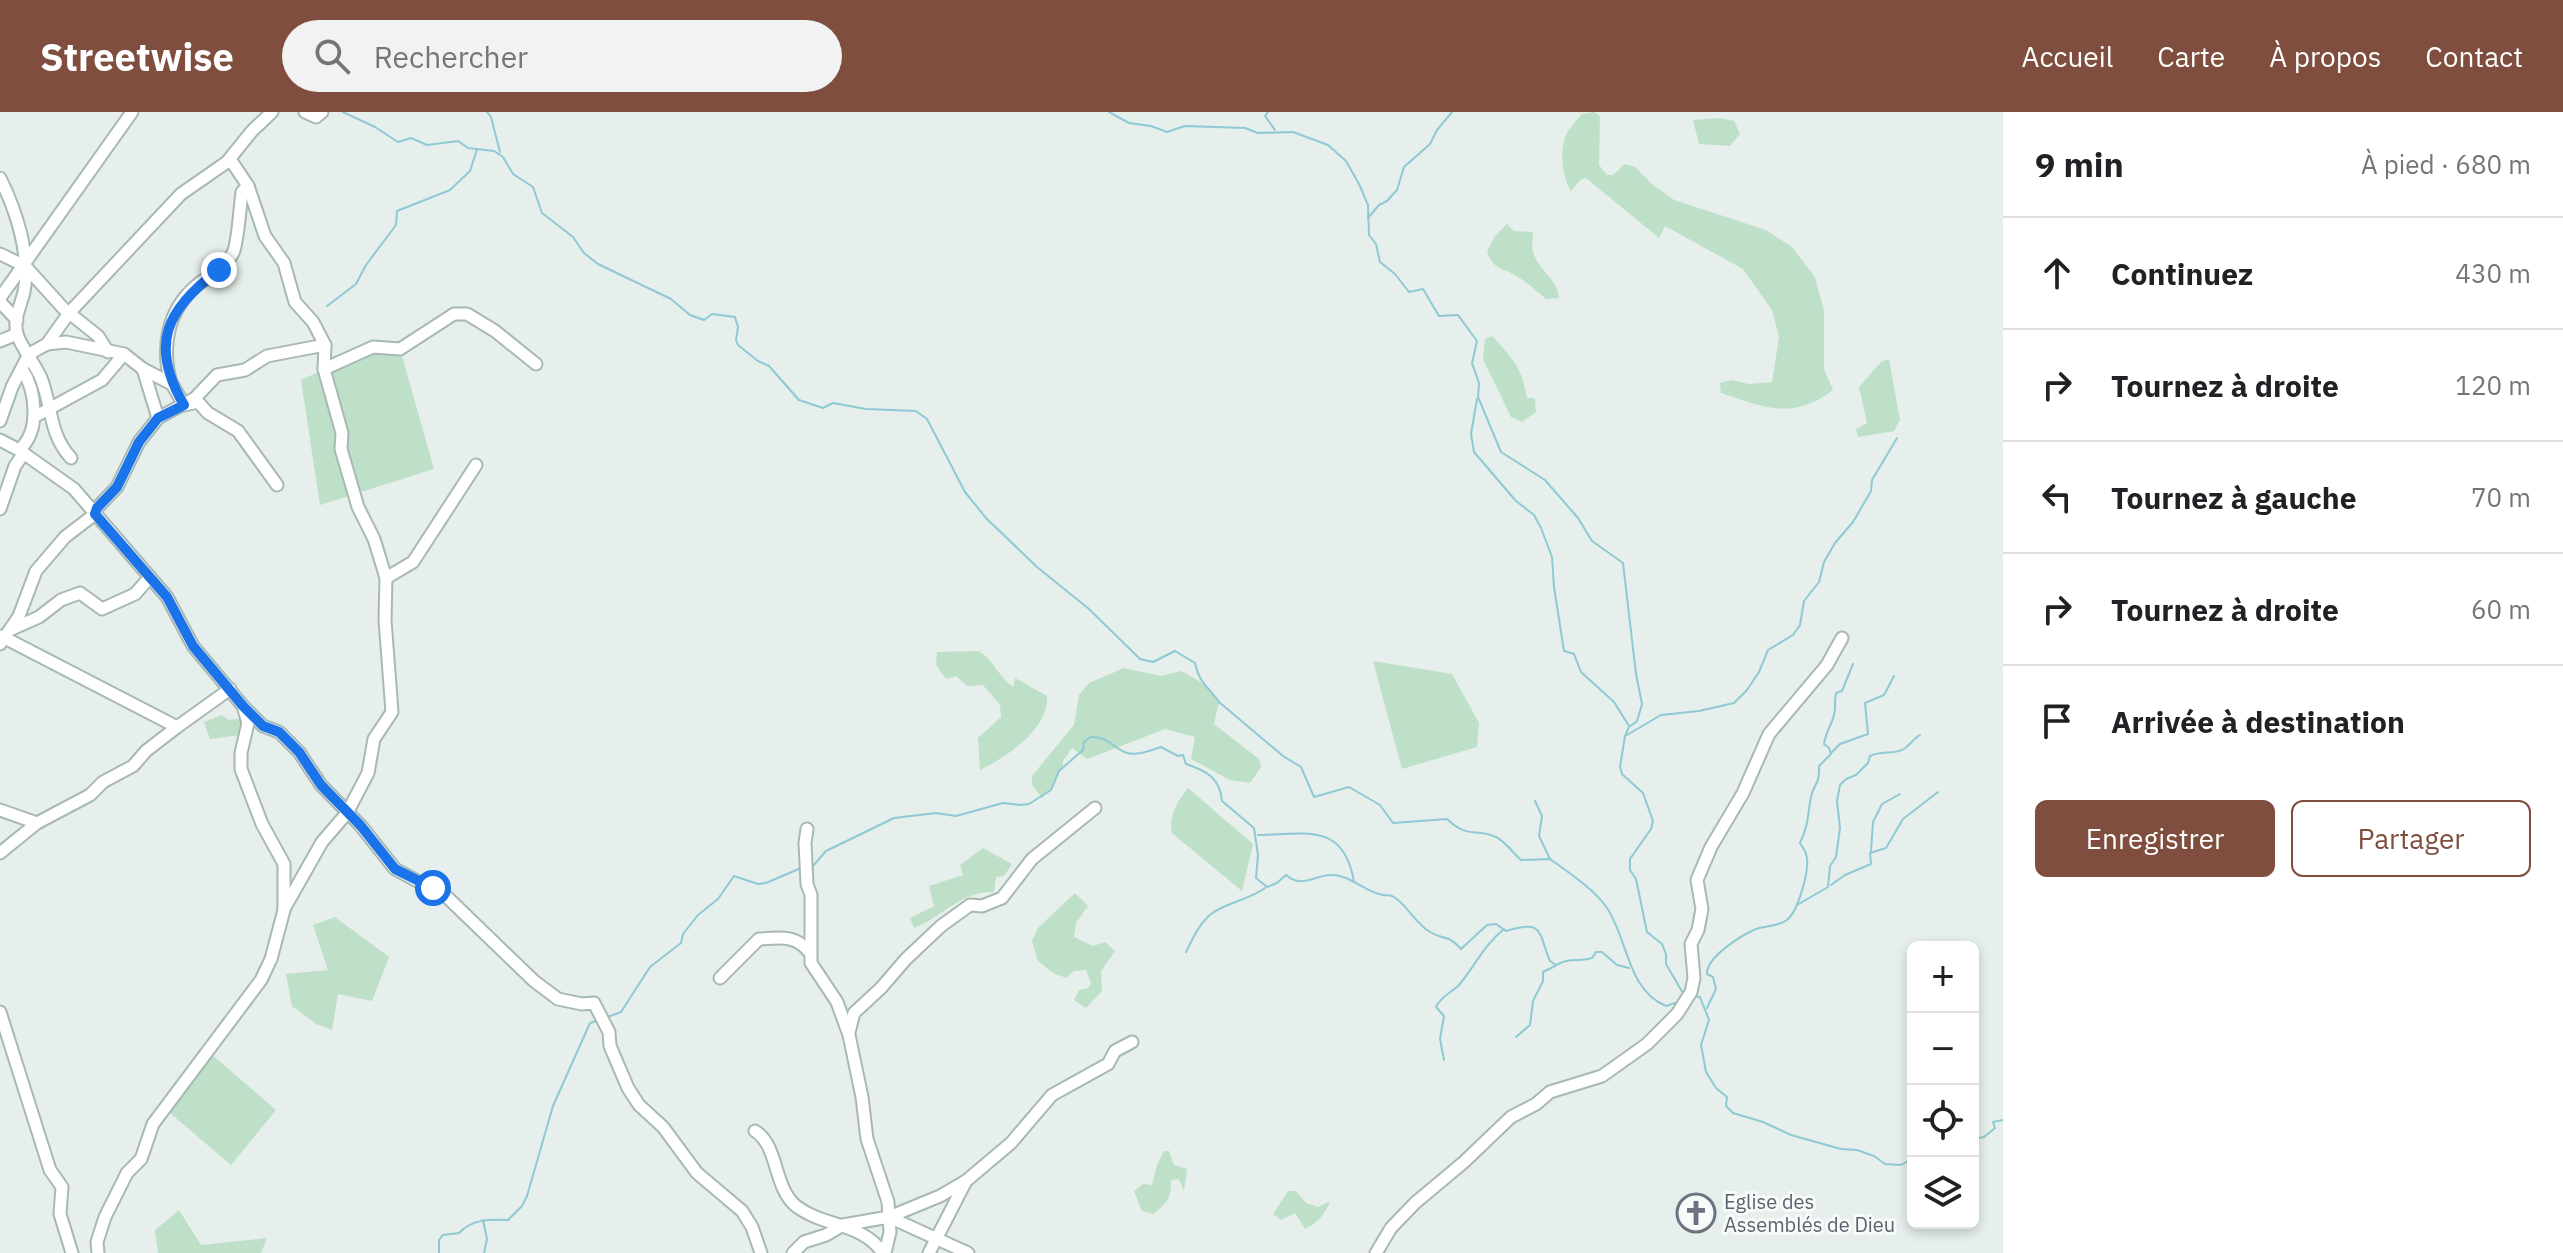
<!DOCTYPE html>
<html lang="fr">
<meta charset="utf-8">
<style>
:root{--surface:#fff;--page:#f2f2f2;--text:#202124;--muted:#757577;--line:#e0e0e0;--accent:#7f4e3f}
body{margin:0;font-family:"IBM Plex Sans",sans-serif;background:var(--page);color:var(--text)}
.controls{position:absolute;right:24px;bottom:24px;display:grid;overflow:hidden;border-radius:12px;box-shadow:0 4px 12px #0003}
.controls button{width:72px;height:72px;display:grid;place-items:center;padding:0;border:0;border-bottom:2px solid var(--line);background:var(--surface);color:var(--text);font:40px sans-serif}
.stop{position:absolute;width:24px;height:24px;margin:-18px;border:6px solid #1a73e8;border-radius:50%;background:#fff}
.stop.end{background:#1a73e8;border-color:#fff;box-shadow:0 2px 8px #0008}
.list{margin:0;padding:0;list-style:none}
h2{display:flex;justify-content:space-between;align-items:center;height:104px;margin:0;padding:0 32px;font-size:34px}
h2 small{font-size:26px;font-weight:400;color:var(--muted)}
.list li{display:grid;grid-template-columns:52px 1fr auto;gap:24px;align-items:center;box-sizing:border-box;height:112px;padding:0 32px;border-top:2px solid var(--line)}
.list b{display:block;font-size:30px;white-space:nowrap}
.list em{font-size:26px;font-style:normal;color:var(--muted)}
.actions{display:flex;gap:16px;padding:24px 32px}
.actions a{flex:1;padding:18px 0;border:2px solid var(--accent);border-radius:12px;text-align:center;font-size:28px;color:var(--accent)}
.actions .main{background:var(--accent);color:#fff}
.icon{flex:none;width:44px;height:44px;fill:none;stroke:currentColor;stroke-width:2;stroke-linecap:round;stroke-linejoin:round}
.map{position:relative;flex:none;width:2003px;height:1141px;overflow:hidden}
header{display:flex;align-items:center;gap:48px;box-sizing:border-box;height:112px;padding:0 40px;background:var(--accent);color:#fff}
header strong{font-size:38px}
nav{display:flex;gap:44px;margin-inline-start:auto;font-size:28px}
.search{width:560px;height:72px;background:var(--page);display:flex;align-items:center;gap:20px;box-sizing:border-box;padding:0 28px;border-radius:44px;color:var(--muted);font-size:30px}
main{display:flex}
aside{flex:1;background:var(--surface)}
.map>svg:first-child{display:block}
</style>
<header>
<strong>Streetwise</strong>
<div class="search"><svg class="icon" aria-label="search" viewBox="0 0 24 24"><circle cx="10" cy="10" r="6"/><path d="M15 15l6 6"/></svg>Rechercher</div>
<nav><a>Accueil</a><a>Carte</a><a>À propos</a><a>Contact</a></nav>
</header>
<main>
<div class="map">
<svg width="2003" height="1141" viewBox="0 0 2003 1141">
<rect width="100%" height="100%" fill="#e6efeb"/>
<!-- green -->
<g fill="#bfe0c8">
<path d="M 1594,0 L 1600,4 L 1599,53 L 1607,63 L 1613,63 L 1625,52 L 1635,55 L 1652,72 L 1674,88 L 1766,118 L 1792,135 L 1815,165 L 1824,199 L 1824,257 L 1833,278 C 1792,309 1764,295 1721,281 L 1720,271 L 1731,268 L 1749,272 L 1772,270 L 1779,225 L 1772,198 L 1743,157 L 1665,114 L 1659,126 L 1586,66 L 1580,68 L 1571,79 C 1562,65 1559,38 1566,23 C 1570,15 1577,8 1582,2 Z"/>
<polygon points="1719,6 1734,9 1740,22 1730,34 1699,32 1693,8"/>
<path d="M 1507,112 L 1514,119 L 1533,120 C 1533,126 1531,135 1533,140 C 1538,158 1558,167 1559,186 L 1546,187 C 1537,180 1529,172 1520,166 C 1504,155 1494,160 1487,139 L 1495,124 Z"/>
<path d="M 1492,224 C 1513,246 1522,256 1527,286 L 1535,286 L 1536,300 L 1522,310 L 1511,305 L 1483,247 L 1485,227 Z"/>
<polygon points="373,235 400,237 434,357 320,393 301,268"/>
<polygon points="1889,247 1900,308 1894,319 1858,325 1856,317 1867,311 1859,275 1881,250"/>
<path d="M 979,539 C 993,548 999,565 1013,575 L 1015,566 L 1047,584 C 1049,617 1007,645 980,658 L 978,626 L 1001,605 L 1000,593 L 983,573 L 967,574 L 956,564 L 946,567 L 936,553 L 937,540 Z"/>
<polygon points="1373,549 1452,562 1479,611 1477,635 1402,657"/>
<path d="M 1124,556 L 1161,564 L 1181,559 C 1197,567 1209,574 1219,590 L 1214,612 L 1259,647 L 1261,655 L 1250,671 L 1230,668 L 1191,647 L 1195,625 L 1165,617 L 1087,647 L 1072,636 L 1063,649 L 1063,656 C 1053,664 1054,677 1042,686 L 1032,673 L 1032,664 L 1074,613 L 1079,583 L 1089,571 Z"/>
<polygon points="222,603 229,608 243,606 241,623 210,627 204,610"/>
<path d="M 1188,676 L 1253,732 L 1242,779 L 1172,721 C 1168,704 1178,689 1188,676 Z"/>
<path d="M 983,736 L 1012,752 L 1004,764 L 996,765 L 994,780 C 958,780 945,804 914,816 L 910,806 L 934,794 L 929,774 L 963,763 L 960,753 Z"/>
<polygon points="1075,781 1088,794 1076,811 1074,825 1093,834 1105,830 1115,839 1101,859 1102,879 1086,896 1074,888 1079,878 1088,876 1091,871 1086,858 1074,859 1066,866 1053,861 1038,849 1032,829 1038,816"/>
<polygon points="335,805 389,845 372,889 338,882 332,918 316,912 292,894 286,862 328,858 313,813"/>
<polygon points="211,942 276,998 231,1053 165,997"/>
<path d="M 1164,1039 L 1169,1039 L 1174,1053 L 1187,1057 L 1184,1079 L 1179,1067 L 1171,1068 C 1171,1086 1168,1091 1153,1102 L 1142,1099 L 1134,1079 L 1143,1072 L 1152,1073 L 1157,1053 Z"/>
<path d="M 1288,1079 L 1296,1079 L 1306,1091 L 1318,1095 L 1330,1089 C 1326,1101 1317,1112 1305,1117 L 1295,1101 L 1281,1108 L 1273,1102 Z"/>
<polygon points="179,1098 201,1133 267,1126 261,1141 158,1141 155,1118"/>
</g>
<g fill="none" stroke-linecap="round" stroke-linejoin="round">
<!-- stream -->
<g stroke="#8ec9d4" stroke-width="2">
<path d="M 343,0 L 375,15 L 398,30 L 411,26 L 427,33 L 458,29 L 468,36 L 494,39 L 503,45 L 513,62 L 533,75 L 542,101 L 573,125 L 584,141 L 598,152 L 671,187 L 690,203 L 704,208 L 712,202 L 735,205 L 738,215 L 736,228 L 738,233 L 758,249 L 769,254 L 799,288 L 823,296 L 833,291 L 866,297 L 916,299 L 927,307 L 965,380 L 986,406 L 1037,455 L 1089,497 L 1140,547 L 1153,550 L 1175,539 L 1195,551 C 1199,571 1208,574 1219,590 L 1283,644 L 1301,655 L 1314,685 L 1349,675 L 1380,693 L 1393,711 L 1447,707 C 1468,727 1475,716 1496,725 C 1506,730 1513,741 1521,748 L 1550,747 C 1568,760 1595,778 1607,796 C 1628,827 1627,878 1666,894 L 1681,889"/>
<polyline points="487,0 491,5 500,40"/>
<polyline points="1109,0 1129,11 1151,14 1167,20 1185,14 1245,16 1258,21 1293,20 1328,33 1346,49 1359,72 1368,93 1369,123 1376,132 1380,150 1395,162 1409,180 1423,177 1439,204 1458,203 1477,229 1472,251 1479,271 1478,285 1501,340 1545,368 1578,406 1592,429 1623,451 1636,562 1642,592 1637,609 1629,615 1625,624 1620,655 1622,662 1643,681 1653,709 1651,717 1630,747 1630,758 1636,767 1647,820 1662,832 1666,842 1666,852 1684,883"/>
<polyline points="1268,0 1265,4 1275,18"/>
<polyline points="1368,106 1379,93 1387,89 1397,78 1404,55 1430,32 1437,18 1452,0"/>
<polyline points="327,194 356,172 366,153 396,113 397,99 450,78 470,59 477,37"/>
<polyline points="1477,287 1471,322 1474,340 1516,389 1534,403 1541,416 1552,445 1554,475 1564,539 1574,542 1581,560 1614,590 1629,614"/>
<polyline points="1627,623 1661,603 1699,599 1734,591 1747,578 1759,560 1768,538 1793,523 1800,513 1804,489 1819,470 1824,450 1835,431 1853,410 1871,379 1872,368 1897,326"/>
<polyline points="1832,640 1840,632 1868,622 1865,591 1884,583 1894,564"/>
<polyline points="1535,689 1542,704 1539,724 1550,747"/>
<path d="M 1258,723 C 1306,722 1344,710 1354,770"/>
<polyline points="1871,739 1873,710 1882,692 1900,682"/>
<path d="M 812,755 L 826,739 L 894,706 L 936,701 L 956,704 L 1003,691 L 1020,693 L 1029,692 L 1051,678 L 1059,659 L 1083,638 L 1084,630 L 1090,625 C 1108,624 1113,636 1127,641 C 1138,644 1151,638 1161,635 L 1178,644 L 1183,643 L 1186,652 C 1207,659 1220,666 1222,689 L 1254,716 L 1258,743 L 1256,766 L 1267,775 L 1277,771 L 1286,763 C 1306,780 1319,756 1343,765 C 1358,770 1367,780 1383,783 C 1389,784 1389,782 1394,785 C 1408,794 1415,811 1430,820 C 1445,829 1446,821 1461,837 L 1487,813 L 1496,812 L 1506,819 C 1544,807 1538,820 1550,849 L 1556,853 C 1574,844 1577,851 1592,846 L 1596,840 L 1602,840 L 1617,853 L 1629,856"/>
<polyline points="1831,773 1845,763 1871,752 1870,741 1886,736 1903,707 1938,680"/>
<path d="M 1797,793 L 1828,775 L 1830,754 L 1836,745 L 1840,716 L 1837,689 L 1840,673 L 1846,667 L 1856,663 L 1868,651 L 1870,644 C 1881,638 1894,643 1904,637 C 1910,633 1913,627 1920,623"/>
<path d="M 1186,840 C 1193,826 1199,812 1211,802 C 1227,790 1249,788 1265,776"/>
<polyline points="1694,884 1700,885 1709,908 1701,933 1706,960 1716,976 1727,985 1726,994 1733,1001 1763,1010 1791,1023 1841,1037 1857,1038 1874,1044 1885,1052 1901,1053 1913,1046"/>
<path d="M 1707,896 L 1716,877 L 1713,865 L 1707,862 C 1706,845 1742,823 1756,817 C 1765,814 1779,814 1787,808 C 1798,799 1811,756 1806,742 C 1806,740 1801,733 1800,731 C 1809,711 1807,706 1811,685 C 1814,671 1820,673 1819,654 L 1831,642 L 1829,636 L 1824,632 C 1825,622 1831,614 1834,603 C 1836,596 1834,589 1836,581 L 1842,579 L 1853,552"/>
<polyline points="605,906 621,900 650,855 681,831 683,822 698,803 718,787 734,764 758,772 766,771 801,756"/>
<polyline points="1516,925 1530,913 1533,889 1543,869 1543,860 1555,854"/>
<path d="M 1444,948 L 1440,927 L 1444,904 L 1436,895 C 1441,884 1451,881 1459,873 C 1475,854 1484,833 1504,817"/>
<polyline points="1973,1027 1984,1025 1995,1016 1993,1010 2003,1008"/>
<polyline points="483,1108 487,1127 484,1141"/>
<path d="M 439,1141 L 439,1128 L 443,1123 L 459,1121 C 472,1107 490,1107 508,1108 L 522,1094 L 527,1084 L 553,994 L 590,911 L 599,908"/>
</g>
<!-- minor casing -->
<g stroke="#a8b8b2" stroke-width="15">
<g id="minor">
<polyline points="305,0 316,5 322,0"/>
<polyline points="230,47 248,74 265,124 284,151 295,190 313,210 325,233 324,257 342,321 341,337 358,395 374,427 386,466 385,508 392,600 374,627 368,661 347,701 322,730 284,797"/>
<path d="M 0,66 C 16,98 31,143 24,180 C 21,193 13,207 17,222 C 21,235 35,252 41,266 C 52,293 49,323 71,346"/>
<polyline points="0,142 25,154 63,196 98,224 108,240"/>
<polyline points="0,186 132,0"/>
<polyline points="0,190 17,208"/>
<polyline points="0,229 17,222"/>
<polyline points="47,232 66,230 124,242 143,257 172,272 184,293 198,290 208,301 238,319 277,373"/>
<polyline points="143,257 158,306"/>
<polyline points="324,257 373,235 400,237 454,202 467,202 495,219 536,252"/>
<path d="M 171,271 C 161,236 167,199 196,174 C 208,164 225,156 233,141 C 238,132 240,93 242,80 L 248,74"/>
<polyline points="34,305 102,268 124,242"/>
<polyline points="0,309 12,275 29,242 47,232 69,201 181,82 227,50 252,19 272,0"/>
<polyline points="0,328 19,338 74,377 167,485 193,534 243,594 248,611 241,641 241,657 262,712 284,752 284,798 271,847 261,868 153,1012 141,1047 127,1061 105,1105 97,1130 98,1141"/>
<path d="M 19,338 C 41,319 36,279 22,257"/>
<polyline points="0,397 15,354 24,341"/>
<polyline points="386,466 413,450 476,353"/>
<polyline points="12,517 39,505 61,488 80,481 102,497 135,482 150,465"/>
<polyline points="1,524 177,615 230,577"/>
<polyline points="0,532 19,504 36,459 65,425 95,402 97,396 117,375 139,330 158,306 195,286 217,263 245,258 267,244 325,233"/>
<polyline points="244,595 263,614 279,620 299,640 321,673 361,714 395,757 447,785 534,869 558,887 582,892 594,891 609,920 610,934 628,976 639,993 663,1015 697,1061 742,1099 752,1115 761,1141"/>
<polyline points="0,698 37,711"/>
<polyline points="807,717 805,731 807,772 811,783 811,851 837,890 849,923 862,985 867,1027 888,1090 890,1120 885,1141"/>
<polyline points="0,741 37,711 90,683 103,670 133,654 146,639 177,615"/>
<path d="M 720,866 L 759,827 C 780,826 796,822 810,841"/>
<polyline points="0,900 50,1058 62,1075 60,1102 72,1141"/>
<polyline points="849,920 854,901 881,876 906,847 941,814 970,793 982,794 1002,786 1032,747 1095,696"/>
<path d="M 755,1019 C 779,1034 773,1075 796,1094 C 823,1115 862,1110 883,1141"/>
<polyline points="889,1105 968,1141"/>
<polyline points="793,1141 804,1130 826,1123 843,1113 889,1105 940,1084 966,1069 1011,1031 1052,983 1108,952 1115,939 1132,930"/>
<polyline points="929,1141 966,1069"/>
<polyline points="1376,1141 1391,1116 1415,1091 1464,1050 1511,1005 1536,992 1550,980 1602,964 1647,932 1677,902 1691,880 1694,866 1691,832 1698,818 1702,797 1697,768 1711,735 1743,681 1769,622 1827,553 1842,526"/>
</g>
</g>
<!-- minor -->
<use href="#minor" stroke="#fff" stroke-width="11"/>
</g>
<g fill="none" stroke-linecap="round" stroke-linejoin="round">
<!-- route -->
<path stroke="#1a73e8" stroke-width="10" d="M 219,158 C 166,197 149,233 184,293 L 158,306 L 139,330 L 117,375 L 97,396 L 95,402 L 167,485 L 193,534 L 243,594 L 263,614 L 279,620 L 299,640 L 321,673 L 361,714 L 395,757 L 433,776"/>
</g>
<!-- icons -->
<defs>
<g id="church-ring" transform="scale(2)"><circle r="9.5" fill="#f7fbf9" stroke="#6b7280" stroke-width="1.5"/><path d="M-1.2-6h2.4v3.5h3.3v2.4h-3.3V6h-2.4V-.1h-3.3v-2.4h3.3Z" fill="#6b7280"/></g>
</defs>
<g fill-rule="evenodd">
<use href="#church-ring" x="1696" y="1101"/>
</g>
<g text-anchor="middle" stroke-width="6" stroke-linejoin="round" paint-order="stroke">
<!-- worship labels -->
<g font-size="20" fill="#5b616d" stroke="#f7fbf9" text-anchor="start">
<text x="1724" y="1097">Eglise des<tspan x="1724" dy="23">Assemblés de Dieu</tspan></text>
</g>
</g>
</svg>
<div class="controls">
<button>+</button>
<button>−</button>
<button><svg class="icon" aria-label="locate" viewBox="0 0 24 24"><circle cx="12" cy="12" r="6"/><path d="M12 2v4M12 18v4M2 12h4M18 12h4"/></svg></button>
<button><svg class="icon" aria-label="layers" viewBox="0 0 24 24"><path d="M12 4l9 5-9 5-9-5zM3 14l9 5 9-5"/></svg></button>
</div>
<div class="stop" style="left:433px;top:776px"></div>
<div class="stop end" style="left:219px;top:158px"></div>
</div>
<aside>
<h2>9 min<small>À pied · 680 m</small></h2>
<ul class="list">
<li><svg class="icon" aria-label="ahead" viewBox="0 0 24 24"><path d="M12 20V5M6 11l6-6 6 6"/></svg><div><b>Continuez</b></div><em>430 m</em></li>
<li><svg class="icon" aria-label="right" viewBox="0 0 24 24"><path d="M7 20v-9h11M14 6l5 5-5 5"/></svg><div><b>Tournez à droite</b></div><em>120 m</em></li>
<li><svg class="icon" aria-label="left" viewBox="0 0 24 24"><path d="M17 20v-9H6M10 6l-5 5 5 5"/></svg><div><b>Tournez à gauche</b></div><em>70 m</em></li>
<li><svg class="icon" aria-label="right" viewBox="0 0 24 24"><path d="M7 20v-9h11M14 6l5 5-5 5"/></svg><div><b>Tournez à droite</b></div><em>60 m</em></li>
<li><svg class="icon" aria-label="arrive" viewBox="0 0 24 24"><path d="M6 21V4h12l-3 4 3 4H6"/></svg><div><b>Arrivée à destination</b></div></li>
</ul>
<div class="actions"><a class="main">Enregistrer</a><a>Partager</a></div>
</aside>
</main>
